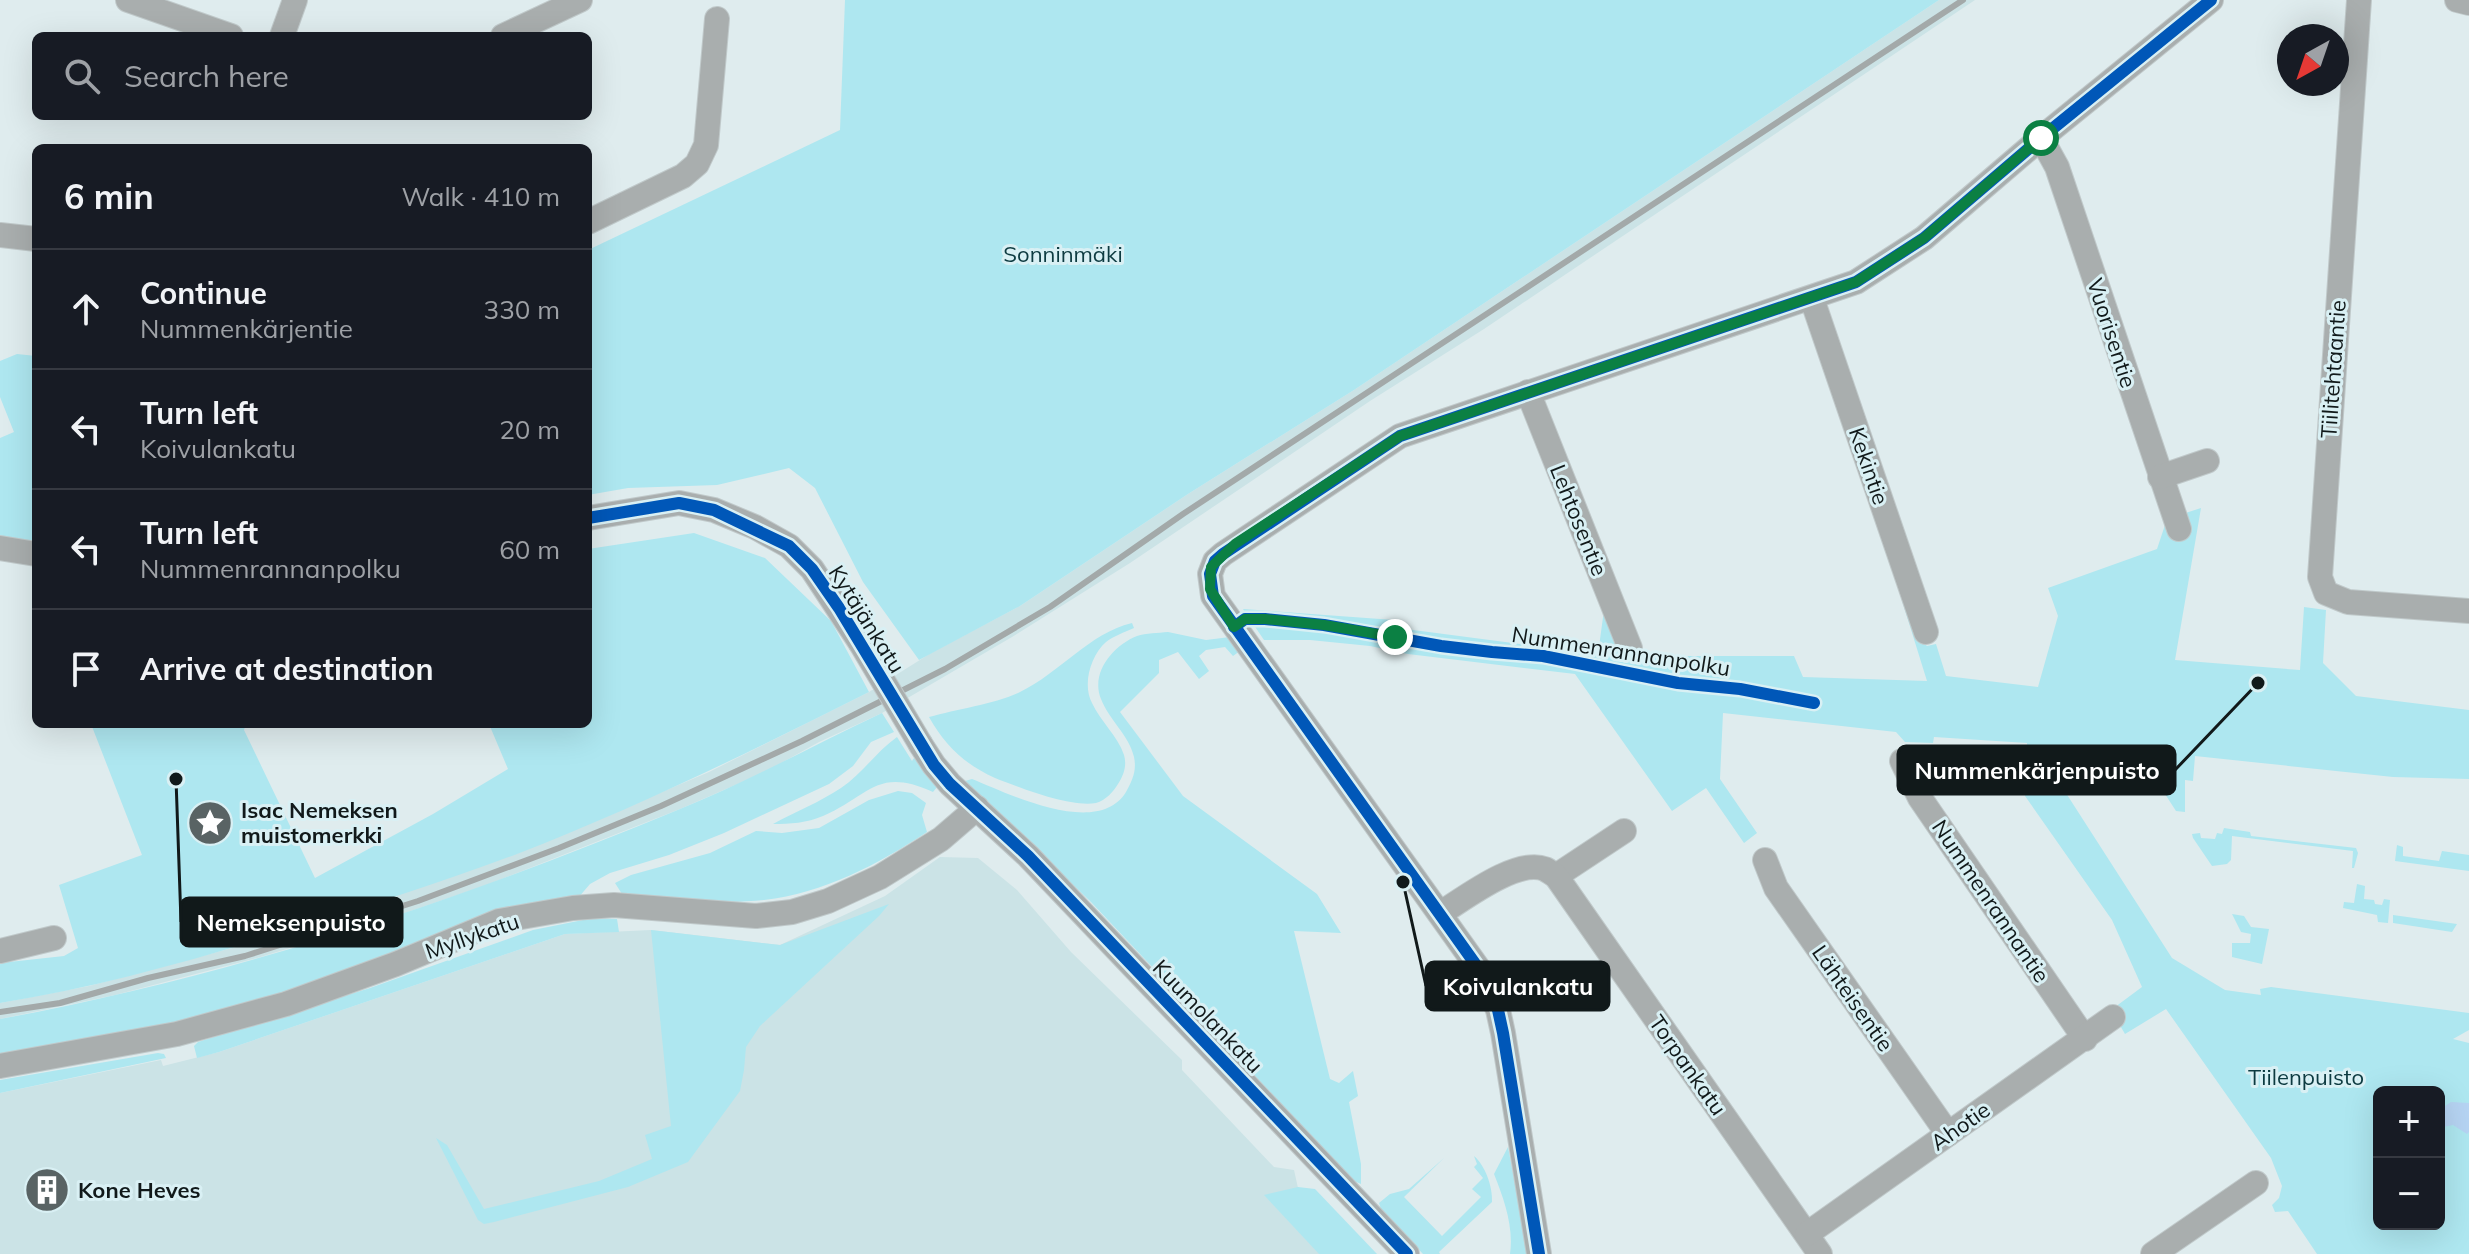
<!DOCTYPE html>
<meta charset="utf-8">
<style>
:root{--surface:#171b24;--page:#242831;--text:#f1f3f6;--muted:#9ea1a6;--line:#363941}
body{margin:0;font-family:Mulish,sans-serif;background:var(--page);color:var(--text)}
.controls{position:absolute;right:24px;bottom:24px;display:grid;overflow:hidden;border-radius:12px;box-shadow:0 8px 32px #0002}
.controls button{width:72px;height:72px;display:grid;place-items:center;padding:0;border:0;border-bottom:2px solid var(--line);background:var(--surface);color:var(--text);font:40px sans-serif}
.compass{position:absolute;left:2277px;top:24px;width:72px;height:72px;border-radius:50%;background:var(--surface);box-shadow:0 8px 32px #0002;rotate:220deg}
.stop{position:absolute;width:24px;height:24px;margin:-18px;border:6px solid #0b8043;border-radius:50%;background:#fff}
.stop.end{background:#0b8043;border-color:#fff;box-shadow:0 2px 8px #0008}
.list{margin:0;padding:0;list-style:none}
h2{display:flex;justify-content:space-between;align-items:center;height:104px;margin:0;padding:0 32px;font-size:34px}
h2 small{font-size:26px;font-weight:400;color:var(--muted)}
.list li{display:grid;grid-template-columns:52px 1fr auto;gap:24px;align-items:center;box-sizing:border-box;height:120px;padding:0 32px;border-top:2px solid var(--line)}
.list b{display:block;font-size:30px;white-space:nowrap}
.list p{margin:0;font-size:26px;white-space:nowrap;color:var(--muted)}
.list em{font-size:26px;font-style:normal;color:var(--muted)}
.icon{flex:none;width:44px;height:44px;fill:none;stroke:currentColor;stroke-width:2;stroke-linecap:round;stroke-linejoin:round}
.map{position:relative;flex:none;width:2469px;height:1254px;overflow:hidden}
.search{position:absolute;background:var(--surface);box-shadow:0 8px 32px #0002;left:32px;top:32px;width:560px;height:88px;display:flex;align-items:center;gap:20px;box-sizing:border-box;padding:0 28px;border-radius:12px;color:var(--muted);font-size:30px}
.panel{position:absolute;background:var(--surface);box-shadow:0 8px 32px #0002;left:32px;top:144px;width:560px;height:584px;border-radius:12px}
.map>svg:first-child{display:block}
</style>
<div class="map">
<svg width="2469" height="1254" viewBox="0 0 2469 1254">
<rect width="100%" height="100%" fill="#dfecee"/>
<!-- built -->
<g fill="#cbe3e6">
<polygon points="1939,0 1975,0 1484,329 1370,401 1130,563 1012,637 882,713 819,742 765,772 680,809 484,886 405,913 257,958 115,995 0,1019 0,1003 89,986 236,947 323,920 518,853 709,772 869,692 931,653 1020,606 1188,494 1354,390"/>
<polygon points="940,857 978,858 1017,890 1071,952 1182,1060 1182,1070 1274,1167 1294,1170 1300,1197 1354,1254 0,1254 0,1093 161,1060 163,1066 219,1052 565,934 651,930 780,945 885,896"/>
</g>
<!-- green -->
<g fill="#aee7f0" fill-rule="evenodd">
<polygon points="845,0 1939,0 1354,390 1188,494 1020,606 919,660 863,582 815,488 789,468 717,485 628,488 588,495 588,250 840,130"/>
<polygon points="17,354 36,356 36,545 0,538 0,438 14,432 0,397 0,361"/>
<path d="M 2201,508 L 2175,660 L 2300,670 L 2304,607 L 2326,610 L 2323,663 L 2356,696 L 2469,710 L 2469,779 L 2393,777 L 2195,756 L 2193,781 L 2185,780 L 2185,812 L 2176,811 L 2165,794 L 2165,762 L 2144,760 L 2137,750 L 2131,749 L 2138,761 L 2130,766 L 2118,749 L 2070,745 L 2064,790 L 2172,958 L 2225,990 L 2261,995 L 2260,989 L 2271,987 L 2469,1013 L 2469,1030 L 2453,1039 L 2469,1043 L 2469,1254 L 2317,1254 L 2288,1211 L 2275,1212 L 2272,1205 L 2279,1198 L 2282,1186 L 2271,1158 L 2166,1009 L 2125,1034 L 2111,1010 L 2142,987 L 2112,920 L 2025,796 L 2027,743 L 1934,737 L 1933,743 L 1905,742 L 1896,732 L 1723,713 L 1720,779 L 1757,833 L 1744,843 L 1706,788 L 1672,811 L 1575,674 L 1408,654 L 1370,646 L 1310,640 L 1264,640 L 1243,609 L 1394,620 L 1398,628 L 1598,654 L 1604,610 L 1622,603 L 1642,656 L 1794,656 L 1803,677 L 1927,681 L 1899,591 L 1924,643 L 1927,646 L 1936,644 L 1946,676 L 2038,687 L 2058,616 L 2048,588 L 2157,549 L 2167,519 ZM 2379,1092 L 2439,1092 L 2439,1224 L 2379,1224 Z"/>
<path d="M 694,533 L 765,558 L 831,621 L 869,692 C 754,750 638,807 517,854 C 440,883 361,908 282,933 C 190,961 95,988 0,1003 L 0,963 L 64,956 L 78,948 L 59,885 L 142,855 L 91,724 L 246,724 L 244,730 L 315,878 L 433,814 L 508,769 L 489,724 L 588,724 L 588,549 Z"/>
<path d="M 1132,623 L 1134,628 C 1125,632 1114,636 1106,642 C 1091,655 1082,684 1092,703 C 1100,721 1118,736 1124,755 C 1127,765 1124,775 1118,784 C 1113,792 1106,800 1096,803 C 1071,808 1018,787 995,778 C 966,765 945,746 929,717 C 957,709 995,704 1020,692 C 1061,672 1088,634 1132,623 Z"/>
<path d="M 1168,632 L 1206,640 L 1230,637 L 1240,651 L 1233,656 L 1225,647 L 1206,650 L 1199,656 L 1209,671 L 1199,679 L 1178,652 L 1159,660 L 1159,673 L 1120,712 L 1183,796 L 1317,894 L 1341,933 L 1294,931 L 1330,1079 L 1339,1083 L 1353,1071 L 1358,1096 L 1349,1102 L 1361,1164 L 1361,1184 L 1354,1181 L 1091,902 L 965,781 L 972,779 C 1009,794 1098,838 1126,792 C 1132,781 1137,771 1134,757 C 1129,735 1109,720 1101,699 C 1090,672 1114,645 1137,636 C 1146,633 1158,633 1168,632 Z"/>
<path d="M 882,713 L 894,732 L 871,742 L 853,766 L 829,784 L 724,833 L 669,855 L 610,873 L 590,884 L 578,898 L 287,995 L 135,1034 L 0,1061 L 0,1019 C 233,976 461,900 680,809 C 749,781 814,745 882,713 Z"/>
<path d="M 897,737 L 912,761 L 914,758 L 937,787 L 933,792 C 877,766 869,796 823,816 C 807,823 790,824 773,824 C 795,812 820,802 841,788 C 862,774 876,752 897,737 Z"/>
<path d="M 898,791 L 912,793 L 926,803 L 922,815 L 927,832 C 877,865 824,893 764,900 C 717,905 668,898 622,894 L 615,883 L 631,875 L 710,853 L 756,831 L 782,833 L 819,828 L 869,800 Z"/>
<polygon points="2224,828 2250,832 2251,836 2356,848 2358,853 2354,868 2352,868 2353,851 2232,836 2231,860 2227,864 2212,866 2193,838 2192,834 2200,833 2201,838 2215,839 2217,833 2222,834"/>
<polygon points="2397,845 2403,847 2403,856 2439,861 2442,851 2469,855 2469,871 2395,861"/>
<polygon points="2357,884 2365,886 2364,899 2374,900 2375,904 2382,905 2384,899 2390,900 2388,923 2378,922 2377,915 2343,908 2344,902 2354,903"/>
<polygon points="889,904 879,916 760,1026 746,1047 744,1070 740,1091 688,1162 628,1187 494,1222 484,1224 478,1220 436,1138 447,1145 484,1209 599,1181 652,1159 645,1135 671,1126 651,930 780,945"/>
<polygon points="2232,914 2244,916 2251,927 2269,929 2262,964 2232,957 2232,943 2250,943 2251,934 2241,932"/>
<polygon points="2393,915 2457,924 2452,932 2393,923"/>
<polygon points="593,918 617,919 619,932 565,934 219,1052 197,1058 194,1046 198,1042 370,988 533,930"/>
<polygon points="158,1053 164,1054 166,1058 0,1093 0,1080"/>
<path d="M 1508,1147 L 1528,1254 L 1510,1254 C 1514,1227 1504,1199 1494,1174 Z"/>
<path d="M 1474,1156 C 1485,1165 1493,1187 1492,1202 L 1439,1252 L 1440,1254 L 1423,1254 L 1381,1209 L 1379,1203 L 1390,1194 L 1409,1189 L 1444,1158 L 1404,1197 L 1442,1236 L 1481,1197 L 1472,1189 L 1483,1178 L 1474,1167 L 1477,1164 Z"/>
<polygon points="1298,1187 1315,1189 1377,1254 1319,1254 1264,1195"/>
</g>
<!-- water -->
<polygon fill="#b6d4f3" points="2451,1102 2469,1103 2469,1132 2467,1134 2453,1125 2443,1127 2439,1130 2439,1110"/>
<g fill="none" stroke-linecap="round" stroke-linejoin="round">
<!-- minor casing -->
<g stroke="#c0c9ca" stroke-width="26">
<g id="minor">
<polyline points="128,0 231,36"/>
<polyline points="2359,0 2320,577 2326,593 2348,602 2469,611"/>
<polyline points="2457,0 2469,3"/>
<polyline points="282,36 295,0"/>
<polyline points="503,36 580,0"/>
<polyline points="2041,138 2057,167 2179,529"/>
<polyline points="588,222 683,176 697,164 706,145 717,19"/>
<polyline points="0,235 36,239"/>
<polyline points="1812,299 1926,632"/>
<polyline points="1528,392 1630,648"/>
<polyline points="2160,477 2207,461"/>
<polyline points="588,518 679,503 714,510 755,527 789,546 812,569 860,642"/>
<polyline points="0,548 36,554"/>
<polyline points="921,745 934,765 950,784 1028,856 1407,1254"/>
<polyline points="1902,761 1920,798 2085,1039"/>
<polyline points="1765,860 1776,888 1948,1134"/>
<polyline points="1556,876 1624,831"/>
<path d="M 1441,913 C 1465,898 1517,858 1545,869 C 1549,871 1552,874 1556,876 L 1820,1254"/>
<polyline points="0,951 54,938"/>
<polyline points="0,1066 177,1034 286,1004 396,964 499,921 573,908 614,905 756,916 792,912 828,901 880,877 941,839 977,808"/>
<polyline points="1807,1234 2113,1017"/>
<polyline points="1539,1254 1503,1033 1498,1010 1481,972 1213,596 1210,574 1215,561 1223,554 1400,436 1856,282 1924,238 2041,138 2211,0"/>
<polyline points="2153,1254 2256,1183"/>
</g>
</g>
<!-- minor -->
<use href="#minor" stroke="#a9aeae" stroke-width="24"/>
<!-- rail -->
<polyline stroke="#a3a9a9" stroke-width="6" points="0,1012 60,1003 148,978 245,956 418,901 559,848 661,806 802,741 945,669 1050,607 1183,514 1963,0"/>
<!-- minor-bridge casing -->
<g stroke="#c0c9ca" stroke-width="26" stroke-linecap="butt">
<polyline id="minor-bridge" points="860,642 921,745"/>
</g>
<!-- minor-bridge -->
<use href="#minor-bridge" stroke="#a9aeae" stroke-width="24"/>
<!-- cycleway casing -->
<g stroke="#d9f0f4" stroke-width="17">
<g id="cycleway">
<polyline points="588,518 679,503 714,510 789,546 812,569 839,608 934,765 950,784 1028,856 1407,1254"/>
<polyline points="1234,627 1245,619 1265,619 1324,625 1441,646 1492,652 1543,656 1678,683 1740,689 1814,703"/>
<polyline points="1539,1254 1503,1033 1498,1010 1481,972 1213,596 1210,574 1215,561 1223,554 1400,436 1856,282 1924,238 2041,138 2211,0"/>
</g>
</g>
<!-- cycleway -->
<use href="#cycleway" stroke="#0057b8" stroke-width="12"/>
</g>
<g fill="none" stroke-linecap="round" stroke-linejoin="round">
<!-- route -->
<polyline stroke="#0b8043" stroke-width="10" points="1395,637 1324,625 1265,619 1245,619 1234,627 1210,589 1211,567 1235,544 1400,436 1856,282 1924,238 2041,138"/>
</g>
<!-- icons -->
<defs>
<g id="sight-disc" transform="scale(2.3)"><circle r="9.5" fill="#596364" stroke="#d9f0f4"/><path d="M0-6L1.8-2.2L6-1.7L2.9 1.2L3.7 5.4L0 3.3L-3.7 5.4L-2.9 1.2L-6-1.7L-1.8-2.2Z" fill="#fff"/></g>
<g id="building-disc" transform="scale(2.3)"><circle r="9.5" fill="#596364" stroke="#d9f0f4"/><path d="M-4-6H4V6H1V3H-1V6H-4ZM-2.5-4.3h1.7v1.8h-1.7ZM.8-4.3h1.7v1.8H.8ZM-2.5-1h1.7V.8h-1.7ZM.8-1h1.7V.8H.8Z" fill="#fff"/></g>
</defs>
<g fill-rule="evenodd">
<use href="#sight-disc" x="210" y="823"/>
<use href="#building-disc" x="47" y="1190"/>
</g>
<g text-anchor="middle" stroke-width="6" stroke-linejoin="round" paint-order="stroke">
<!-- park labels -->
<g font-size="22" fill="#0d3b41" stroke="#d9f0f4">
<text x="1063" y="262">Sonninmäki</text>
<text x="2306" y="1085">Tiilenpuisto</text>
</g>
<!-- street labels -->
<g font-size="22" fill="#11191a" stroke="#d9f0f4">
<text transform="translate(2112 333) rotate(72)" y="8">Vuorisentie</text>
<text transform="translate(2333 369) rotate(-86)" y="8">Tiilitehtaantie</text>
<text transform="translate(1869 466) rotate(71)" y="8">Kekintie</text>
<text transform="translate(1579 520) rotate(68)" y="8">Lehtosentie</text>
<text transform="translate(867 619) rotate(58)" y="8">Kytäjänkatu</text>
<text transform="translate(1621 651) rotate(9)" y="8">Nummenrannanpolku</text>
<text transform="translate(1991 901) rotate(56)" y="8">Nummenrannantie</text>
<text transform="translate(472 936) rotate(-19)" y="8">Myllykatu</text>
<text transform="translate(1853 998) rotate(55)" y="8">Lähteisentie</text>
<text transform="translate(1208 1016) rotate(46)" y="8">Kuumolankatu</text>
<text transform="translate(1688 1065) rotate(55)" y="8">Torpankatu</text>
<text transform="translate(1960 1126) rotate(-35)" y="8">Ahotie</text>
</g>
<!-- poi labels -->
<g font-size="22" font-weight="bold" fill="#11191a" stroke="#d9f0f4" text-anchor="start">
<text x="241" y="818">Isac Nemeksen<tspan x="241" dy="25">muistomerkki</tspan></text>
<text x="78" y="1198">Kone Heves</text>
</g>
</g>
<!-- callouts -->
<path fill="none" stroke="#11191a" stroke-width="3" d="M2258 683L2175 770M176 779L181 922M1403 882L1426 986"/>
<g fill="#11191a" stroke="#d9f0f4" stroke-width="3">
<circle cx="2258" cy="683" r="8"/>
<circle cx="176" cy="779" r="8"/>
<circle cx="1403" cy="882" r="8"/>
</g>
<g fill="#11191a" stroke="#11191a" stroke-width="3">
<rect x="1898" y="746" width="277" height="48" rx="8"/>
<rect x="181" y="898" width="221" height="48" rx="8"/>
<rect x="1426" y="962" width="183" height="48" rx="8"/>
</g>
<g font-size="24" text-anchor="middle" font-weight="bold" fill="#fff">
<text x="2037" y="779">Nummenkärjenpuisto</text>
<text x="291" y="931">Nemeksenpuisto</text>
<text x="1518" y="995">Koivulankatu</text>
</g>
</svg>
<div class="controls">
<button>+</button>
<button>−</button>
</div>
<svg class="compass" viewBox="-18 -18 36 36"><path d="M0-13l5 13h-10z" fill="#e53935"/><path d="M0 13l5-13h-10z" fill="#9ea1a6"/></svg>
<div class="stop" style="left:2041px;top:138px"></div>
<div class="stop end" style="left:1395px;top:637px"></div>
<div class="search"><svg class="icon" aria-label="search" viewBox="0 0 24 24"><circle cx="10" cy="10" r="6"/><path d="M15 15l6 6"/></svg>Search here</div>
<section class="panel">
<h2>6 min<small>Walk · 410 m</small></h2>
<ul class="list">
<li><svg class="icon" aria-label="ahead" viewBox="0 0 24 24"><path d="M12 20V5M6 11l6-6 6 6"/></svg><div><b>Continue</b><p>Nummenkärjentie</p></div><em>330 m</em></li>
<li><svg class="icon" aria-label="left" viewBox="0 0 24 24"><path d="M17 20v-9H6M10 6l-5 5 5 5"/></svg><div><b>Turn left</b><p>Koivulankatu</p></div><em>20 m</em></li>
<li><svg class="icon" aria-label="left" viewBox="0 0 24 24"><path d="M17 20v-9H6M10 6l-5 5 5 5"/></svg><div><b>Turn left</b><p>Nummenrannanpolku</p></div><em>60 m</em></li>
<li><svg class="icon" aria-label="arrive" viewBox="0 0 24 24"><path d="M6 21V4h12l-3 4 3 4H6"/></svg><div><b>Arrive at destination</b></div></li>
</ul>
</section>
</div>
